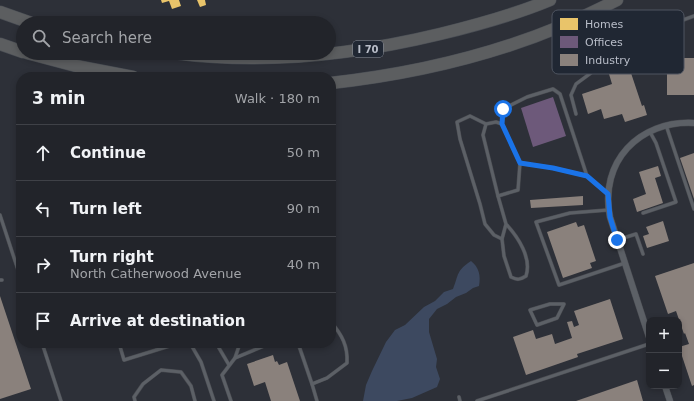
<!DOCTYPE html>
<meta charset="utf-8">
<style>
:root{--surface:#22242a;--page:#2a2c32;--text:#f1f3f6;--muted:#a2a4a8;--line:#3f4147}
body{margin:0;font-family:"DejaVu Sans",sans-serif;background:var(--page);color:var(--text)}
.controls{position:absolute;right:12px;bottom:12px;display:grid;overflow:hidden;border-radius:8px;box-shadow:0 2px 6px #0003}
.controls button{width:36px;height:36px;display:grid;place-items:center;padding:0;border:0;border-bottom:1px solid var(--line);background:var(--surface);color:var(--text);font:20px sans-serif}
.stop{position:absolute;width:12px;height:12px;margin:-9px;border:3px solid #1a73e8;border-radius:50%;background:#fff}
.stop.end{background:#1a73e8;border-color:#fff;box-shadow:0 1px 4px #0008}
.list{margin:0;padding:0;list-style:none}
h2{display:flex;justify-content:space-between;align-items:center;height:52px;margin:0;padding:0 16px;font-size:17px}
h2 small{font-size:13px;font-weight:400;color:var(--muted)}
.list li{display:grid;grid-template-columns:26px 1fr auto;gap:12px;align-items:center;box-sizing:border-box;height:56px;padding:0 16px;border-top:1px solid var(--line)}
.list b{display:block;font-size:15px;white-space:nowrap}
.list p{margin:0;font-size:13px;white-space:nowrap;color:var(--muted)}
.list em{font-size:13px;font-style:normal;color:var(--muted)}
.icon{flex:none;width:22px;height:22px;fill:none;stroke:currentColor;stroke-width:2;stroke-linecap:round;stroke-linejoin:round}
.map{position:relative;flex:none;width:694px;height:401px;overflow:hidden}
.search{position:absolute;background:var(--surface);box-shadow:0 2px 6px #0003;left:16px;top:16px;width:320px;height:44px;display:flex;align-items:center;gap:10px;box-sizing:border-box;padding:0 14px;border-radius:22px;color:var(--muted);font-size:15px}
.panel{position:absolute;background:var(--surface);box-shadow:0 2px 6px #0003;left:16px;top:72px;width:320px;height:276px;border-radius:16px}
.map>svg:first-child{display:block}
</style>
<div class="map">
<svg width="694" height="401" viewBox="0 0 694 401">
<rect width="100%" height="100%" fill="#2d3038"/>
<!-- water -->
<path fill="#3d4960" d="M 471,261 C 479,267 481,276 479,286 L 473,288 L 466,293 L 456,297 L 447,304 L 437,309 L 429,319 L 429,332 L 437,359 L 436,367 L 440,379 L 437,387 L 412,398 L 397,401 L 363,401 L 366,385 L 372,371 L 386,342 L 395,330 L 405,325 L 424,307 L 435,301 L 444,292 L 453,289 C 459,274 456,271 471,261 Z"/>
<!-- homes -->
<g fill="#e9c46a">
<polygon points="161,0 179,0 181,6 172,9 169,1 162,3"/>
<polygon points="197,0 205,0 206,5 200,7"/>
</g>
<!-- offices -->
<polygon fill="#6d597a" points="553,97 566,136 533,147 521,108"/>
<!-- industry -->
<g fill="#8a817c">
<rect x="667" y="58" width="27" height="37"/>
<polygon points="629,67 642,106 644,105 647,115 625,122 622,114 604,119 601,109 588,114 582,94 612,84 609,74"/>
<polygon points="694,153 694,199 680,158"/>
<polygon points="658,166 661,176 655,178 663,203 637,212 633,199 646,194 639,172"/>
<polygon points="583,196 583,205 531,208 530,200"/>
<polygon points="663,221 669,241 647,248 643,236 649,234 646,227"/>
<polygon points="576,222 578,227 584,225 596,261 590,263 592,268 563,278 547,232"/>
<polygon points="694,263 694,385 692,386 679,347 689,344 685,333 684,334 676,311 668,314 655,276"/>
<polygon points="0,296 31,389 0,399"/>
<polygon points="610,299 623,339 577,354 578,357 526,375 513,337 533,330 536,339 552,334 555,344 572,338 567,322 572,321 574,327 579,325 574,311"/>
<polygon points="137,343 149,343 139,347"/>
<polygon points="273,355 275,362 277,361 279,365 287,362 300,401 271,401 265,382 254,386 247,364"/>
<polygon points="637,380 643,401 576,401"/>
</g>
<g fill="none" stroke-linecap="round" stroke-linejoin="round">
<!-- lane casing -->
<g stroke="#494b51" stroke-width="4">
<g id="lane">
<polyline points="626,59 626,47 642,35 694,16"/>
<polyline points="576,114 571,95 576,84 595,70 633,56 653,59"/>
<polyline points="486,124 470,116 457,122 460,139 480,204 485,224 494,235 502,239"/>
<polyline points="666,125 694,209"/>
<polyline points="520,163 502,124 503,109 527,97 553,89 560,94 587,176"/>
<polyline points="498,196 483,135 486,124 496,122 502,124"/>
<polyline points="608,210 570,213 536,222 559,285 625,263"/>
<polyline points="643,213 676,202 656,143 650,132"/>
<polyline points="0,215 21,279"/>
<path d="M 506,224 C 518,237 532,258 526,276 C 520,280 517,280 511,277 L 504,256 L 502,239 L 506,224 L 498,196 L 518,190 L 520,163 L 553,168 L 587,176 L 608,194"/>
<polyline points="617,240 636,234 643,254"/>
<polyline points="0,280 2,280"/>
<polygon points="550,304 564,304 557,318 537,325 530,310"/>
<polyline points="42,343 61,401"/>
<polyline points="119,343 124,360 179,343"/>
<polyline points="190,343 201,362 214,401"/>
<polyline points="218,343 219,348 229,365"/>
<path d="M 298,343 L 312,384 L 327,378 L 347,363 C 348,346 342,335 331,322"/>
<polyline points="235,358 271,343"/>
<polyline points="312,384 317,401"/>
<polyline points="459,397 460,401"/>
<polyline points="135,401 134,397 143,384 161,370 181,372 191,386 195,401"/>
<polyline points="231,401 222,375 235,358 240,343"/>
<polyline points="477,401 649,344"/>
</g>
</g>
<!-- street casing -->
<g stroke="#494b51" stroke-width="7">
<g id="street">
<path d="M 649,337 L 610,217 C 599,162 639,120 694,123"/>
<polyline points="665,386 670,401"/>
</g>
</g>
<!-- highway casing -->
<g stroke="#494d54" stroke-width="13">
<g id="highway">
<polyline points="0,12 31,23"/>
<polyline points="0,44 23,52"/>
<polyline points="27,53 76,66 133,77"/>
<path d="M 174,53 C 263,65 353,55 440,34 C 477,25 514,15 550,0"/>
<path d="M 331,83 C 430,72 528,47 617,0"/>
</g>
</g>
<!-- lane -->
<use href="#lane" stroke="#5c6066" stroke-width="3"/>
<!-- street -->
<use href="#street" stroke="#5c6066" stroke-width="6"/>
<!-- highway -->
<use href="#highway" stroke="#5c5e60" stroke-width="12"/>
</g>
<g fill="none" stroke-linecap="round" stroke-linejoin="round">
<!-- route -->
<polyline stroke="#1a73e8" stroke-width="5" points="503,109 502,124 520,163 553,168 587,176 608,194 610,217 617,240"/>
</g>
<g text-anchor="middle" stroke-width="4" stroke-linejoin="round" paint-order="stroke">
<!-- shield labels -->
<rect fill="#202733" stroke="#8a909b" stroke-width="1" x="353" y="41" width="30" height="16" rx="3"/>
<g font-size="10" font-weight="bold" fill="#b8bdc8">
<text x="368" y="53">I 70</text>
</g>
</g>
<!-- legend -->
<rect x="552" y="10" width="132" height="64" rx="6" fill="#202733" stroke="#4e5460" stroke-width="1"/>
<rect x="560" y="18" width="18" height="12" fill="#e9c46a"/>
<rect x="560" y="36" width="18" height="12" fill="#6d597a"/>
<rect x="560" y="54" width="18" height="12" fill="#8a817c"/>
<g font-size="11" fill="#b8bdc8">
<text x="585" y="28">Homes</text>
<text x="585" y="46">Offices</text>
<text x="585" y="64">Industry</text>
</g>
</svg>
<div class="controls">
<button>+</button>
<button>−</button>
</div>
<div class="stop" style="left:503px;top:109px"></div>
<div class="stop end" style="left:617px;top:240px"></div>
<div class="search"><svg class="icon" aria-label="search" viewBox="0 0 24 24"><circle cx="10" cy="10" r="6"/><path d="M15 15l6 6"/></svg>Search here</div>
<section class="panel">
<h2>3 min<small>Walk · 180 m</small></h2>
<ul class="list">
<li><svg class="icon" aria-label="ahead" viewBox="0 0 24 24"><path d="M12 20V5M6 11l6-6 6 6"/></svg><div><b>Continue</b></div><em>50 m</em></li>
<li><svg class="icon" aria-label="left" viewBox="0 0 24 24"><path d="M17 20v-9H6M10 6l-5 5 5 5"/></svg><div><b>Turn left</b></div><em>90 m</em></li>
<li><svg class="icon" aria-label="right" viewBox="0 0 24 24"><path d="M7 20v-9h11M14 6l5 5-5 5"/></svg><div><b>Turn right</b><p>North Catherwood Avenue</p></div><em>40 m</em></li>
<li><svg class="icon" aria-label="arrive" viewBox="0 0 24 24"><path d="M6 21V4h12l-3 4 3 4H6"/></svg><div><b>Arrive at destination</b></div></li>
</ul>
</section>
</div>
